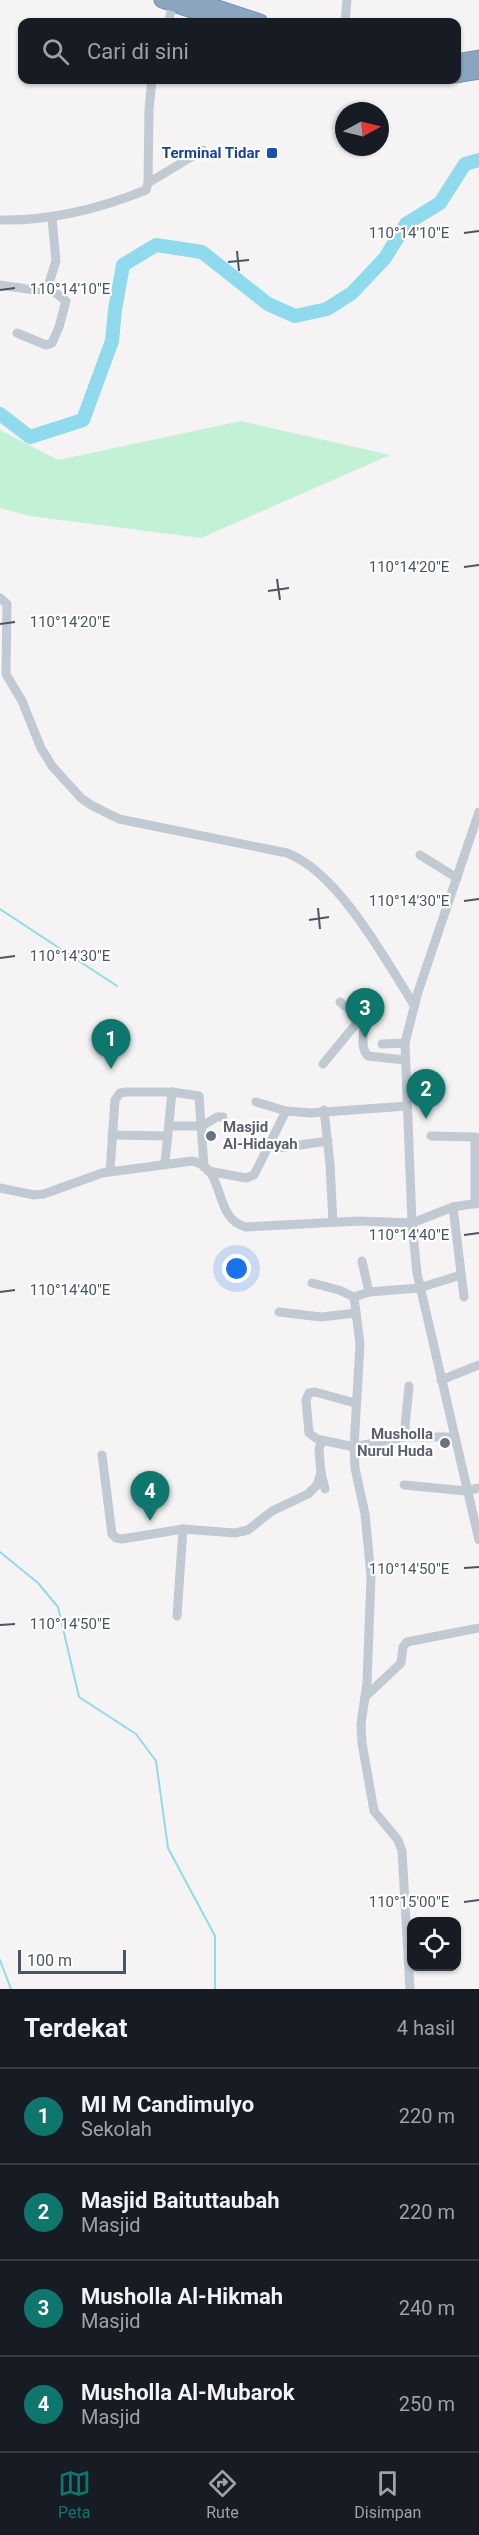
<!DOCTYPE html>
<html lang="id">
<meta charset="utf-8">
<style>
:root{--surface:#171b24;--page:#20242c;--text:#f1f3f6;--muted:#9ea1a6;--line:#363941;--accent:#0f766e}
body{margin:0;font-family:Roboto,sans-serif;background:var(--page);color:var(--text)}
.controls{position:absolute;right:18px;bottom:18px;display:grid;overflow:hidden;border-radius:12px;box-shadow:0 2px 4px #0004}
.controls button{width:54px;height:54px;display:grid;place-items:center;padding:0;border:0;border-bottom:2px solid var(--line);background:var(--surface);color:var(--text);font:30px sans-serif}
.compass{position:absolute;left:335px;top:102px;width:54px;height:54px;border-radius:50%;background:var(--surface);box-shadow:0 2px 4px #0004;rotate:83deg}
.scale{position:absolute;left:18px;bottom:15px;width:108px;box-sizing:border-box;padding-left:6px;border:3px solid #4a5661;border-top:0;font-size:16px;line-height:21px;white-space:nowrap;color:#4a5661;-webkit-text-stroke:4px #fff;paint-order:stroke}
.you{position:absolute;left:237px;top:1269px;width:21px;height:21px;margin:-15px;border:4px solid #fff;border-radius:50%;background:#1a73e8;box-shadow:0 0 0 9px #1a73e833}
.badge{display:grid;place-items:center;width:39px;height:39px;border-radius:50%;background:var(--accent);color:#fff;font-size:20px;font-weight:700}
.pin{position:absolute;translate:-50% -50px;filter:drop-shadow(0 2px 3px #0008)}
.pin::after{content:'';position:absolute;top:32px;width:21px;height:18px;background:inherit;clip-path:polygon(0 0,100% 0,50% 100%)}
.list{margin:0;padding:0;list-style:none}
h2{display:flex;justify-content:space-between;align-items:center;height:78px;margin:0;padding:0 24px;font-size:26px}
h2 small{font-size:20px;font-weight:400;color:var(--muted)}
.list li{display:grid;grid-template-columns:39px 1fr auto;gap:18px;align-items:center;box-sizing:border-box;height:96px;padding:0 24px;border-top:2px solid var(--line)}
.list b{display:block;font-size:22px;white-space:nowrap}
.list p{margin:0;font-size:20px;white-space:nowrap;color:var(--muted)}
.list em{font-size:20px;font-style:normal;color:var(--muted)}
.icon{flex:none;width:33px;height:33px;fill:none;stroke:currentColor;stroke-width:2;stroke-linecap:round;stroke-linejoin:round}
.map{position:relative;flex:none;width:479px;height:1989px;overflow:hidden}
.search{position:absolute;background:var(--surface);box-shadow:0 2px 4px #0004;left:18px;right:18px;top:18px;height:66px;display:flex;align-items:center;gap:15px;box-sizing:border-box;padding:0 21px;border-radius:12px;color:var(--muted);font-size:22px}
.sheet{height:462px;background:var(--surface)}
nav{display:flex;justify-content:space-around;align-items:center;box-sizing:border-box;height:84px;border-top:2px solid var(--line);background:var(--surface);font-size:16px;color:var(--muted)}
nav a{display:grid;justify-items:center;gap:3px}
nav .on{color:var(--accent)}
.map>svg:first-child{display:block}
</style>
<div class="map">
<svg width="479" height="1989" viewBox="0 0 479 1989">
<rect width="100%" height="100%" fill="#f5f3f3"/>
<!-- green -->
<polygon fill="#c3f1d5" points="241,421 390,455 201,538 30,516 0,508 0,430 58,460"/>
<g fill="none" stroke-linecap="round" stroke-linejoin="round">
<!-- stream -->
<g stroke="#90daee" stroke-width="2">
<polyline points="0,909 117,986"/>
<polyline points="0,1552 38,1583 58,1607 79,1697 136,1734 156,1761 168,1848 215,1936 215,1989"/>
<polyline points="0,1960 11,1989"/>
</g>
<!-- river -->
<polyline stroke="#90daee" stroke-width="14" points="0,414 30,437 83,420 112,341 115,310 123,265 156,245 202,252 268,304 295,316 327,309 352,293 385,258 406,224 440,203 465,164 479,160"/>
<!-- highway casing -->
<g stroke="#7690ad" stroke-width="17">
<g id="highway">
<polyline points="162,0 227,22"/>
<polyline points="193,0 260,22"/>
<polyline points="456,62 479,58"/>
<polyline points="456,75 479,71"/>
</g>
</g>
<!-- minor -->
<g stroke="#c1cad2" stroke-width="9">
<polyline points="168,22 173,5"/>
<polyline points="345,22 347,0"/>
<polyline points="148,183 203,150"/>
<path d="M 0,220 C 50,221 99,209 146,190 L 148,183 L 149,109 L 152,80"/>
<polyline points="0,285 34,290 47,289 56,261 52,218"/>
<polyline points="17,333 46,345 52,343 59,327 66,301 48,287"/>
<path d="M 0,598 L 7,604 L 6,674 L 22,701 L 41,748 L 52,766 L 81,798 L 91,805 L 119,819 L 287,853 C 338,872 385,959 414,1005"/>
<polyline points="479,812 418,992 405,1043 412,1223 417,1273 479,1540"/>
<polyline points="420,855 457,878"/>
<path d="M 340,1002 C 346,1008 358,1014 362,1022 C 367,1034 358,1045 368,1056 L 405,1060"/>
<polyline points="382,1044 405,1043"/>
<polyline points="323,1064 360,1019"/>
<polyline points="256,1102 286,1111 311,1113 407,1106"/>
<polyline points="324,1110 330,1164 333,1222"/>
<polyline points="169,1126 202,1126 217,1117 223,1117"/>
<polyline points="112,1135 168,1136"/>
<polyline points="431,1136 475,1137 475,1204"/>
<polyline points="267,1146 279,1148 328,1141"/>
<polyline points="165,1163 172,1092"/>
<polyline points="110,1171 115,1100 120,1093 126,1092 172,1092 199,1096 204,1167"/>
<polyline points="208,1171 246,1178 254,1175 286,1111"/>
<path d="M 0,1188 L 34,1195 L 44,1194 L 102,1173 L 192,1161 C 227,1167 212,1219 246,1227 L 360,1221 L 412,1223 L 453,1207 L 479,1203"/>
<polyline points="453,1207 464,1297"/>
<polyline points="362,1261 369,1292 354,1297 360,1344 354,1447 355,1468 365,1514 371,1576 367,1683 361,1724 362,1743 374,1811 398,1840 402,1851 410,1989"/>
<polyline points="312,1283 339,1290 354,1297"/>
<polyline points="369,1292 419,1288 461,1275"/>
<polyline points="279,1312 321,1317 356,1313"/>
<polyline points="441,1380 479,1365"/>
<polyline points="355,1403 315,1392 309,1393 306,1400 309,1433 317,1439 354,1447 404,1437 453,1437"/>
<polyline points="404,1437 409,1386"/>
<polyline points="102,1455 112,1534 116,1538 122,1539 183,1529 235,1533 248,1530 272,1511 308,1494 317,1485 321,1473 319,1449 322,1441"/>
<polyline points="321,1473 325,1489"/>
<polyline points="404,1485 466,1491 479,1488"/>
<polyline points="177,1616 183,1529"/>
<polyline points="365,1697 401,1663 403,1647 407,1642 479,1628"/>
</g>
<!-- highway -->
<use href="#highway" stroke="#8ba5c1" stroke-width="15"/>
</g>
<!-- ticks -->
<path fill="none" stroke="#4a5661" stroke-width="2" d="M 464,233 L 479,231M 237,251 L 239,271M 228,262 L 249,260M 0,290 L 15,288M 464,567 L 479,565M 277,579 L 280,600M 268,591 L 289,588M 0,624 L 15,622M 464,901 L 479,899M 318,908 L 320,929M 309,920 L 329,917M 0,958 L 15,956M 464,1235 L 479,1233M 0,1292 L 15,1290M 464,1568 L 479,1567M 0,1625 L 15,1624M 464,1902 L 479,1900"/>
<!-- markers -->
<rect fill="#1a4fb4" stroke="#fff" stroke-width="2" x="266" y="147" width="12" height="12" rx="3"/>
<g fill="#6b7280" stroke="#fff" stroke-width="2">
<circle cx="211" cy="1136" r="6"/>
<circle cx="445" cy="1443" r="6"/>
</g>
<g text-anchor="middle" stroke-width="4.5" stroke-linejoin="round" paint-order="stroke">
<!-- transit labels -->
<g font-size="15" font-weight="bold" fill="#164399" stroke="#fff" text-anchor="end">
<text x="260" y="158">Terminal Tidar</text>
</g>
<!-- worship labels -->
<g font-size="15" font-weight="bold" fill="#5b616d" stroke="#fff" text-anchor="start">
<text x="223" y="1132">Masjid<tspan x="223" dy="17">Al-Hidayah</tspan></text>
<text x="433" y="1439" text-anchor="end">Musholla<tspan x="433" dy="17">Nurul Huda</tspan></text>
</g>
</g>
<g font-size="15" text-anchor="middle" fill="#4a5661" stroke="#fff" stroke-width="4.5" stroke-linejoin="round" paint-order="stroke">
<text x="409" y="238">110°14'10"E</text>
<text x="70" y="294">110°14'10"E</text>
<text x="409" y="572">110°14'20"E</text>
<text x="70" y="627">110°14'20"E</text>
<text x="409" y="906">110°14'30"E</text>
<text x="70" y="961">110°14'30"E</text>
<text x="409" y="1240">110°14'40"E</text>
<text x="70" y="1295">110°14'40"E</text>
<text x="409" y="1574">110°14'50"E</text>
<text x="70" y="1629">110°14'50"E</text>
<text x="409" y="1907">110°15'00"E</text>
</g>
</svg>
<div class="controls">
<button><svg class="icon" aria-label="locate" viewBox="0 0 24 24"><circle cx="12" cy="12" r="6"/><path d="M12 2v4M12 18v4M2 12h4M18 12h4"/></svg></button>
</div>
<svg class="compass" viewBox="-18 -18 36 36"><path d="M0-13l5 13h-10z" fill="#e53935"/><path d="M0 13l5-13h-10z" fill="#9ea1a6"/></svg>
<div class="scale">100 m</div>
<div class="you"></div>
<div class="pin badge" style="left:111px;top:1069px">1</div>
<div class="pin badge" style="left:426px;top:1119px">2</div>
<div class="pin badge" style="left:365px;top:1038px">3</div>
<div class="pin badge" style="left:150px;top:1521px">4</div>
<div class="search"><svg class="icon" aria-label="search" viewBox="0 0 24 24"><circle cx="10" cy="10" r="6"/><path d="M15 15l6 6"/></svg>Cari di sini</div>
</div>
<section class="sheet">
<h2>Terdekat<small>4 hasil</small></h2>
<ul class="list">
<li><span class="badge">1</span><div><b>MI M Candimulyo</b><p>Sekolah</p></div><em>220 m</em></li>
<li><span class="badge">2</span><div><b>Masjid Baituttaubah</b><p>Masjid</p></div><em>220 m</em></li>
<li><span class="badge">3</span><div><b>Musholla Al-Hikmah</b><p>Masjid</p></div><em>240 m</em></li>
<li><span class="badge">4</span><div><b>Musholla Al-Mubarok</b><p>Masjid</p></div><em>250 m</em></li>
</ul>
</section>
<nav>
<a class="on"><svg class="icon" aria-label="map" viewBox="0 0 24 24"><path d="M3 6l6-2 6 2 6-2v14l-6 2-6-2-6 2zM9 4v14M15 6v14"/></svg>Peta</a>
<a><svg class="icon" aria-label="directions" viewBox="0 0 24 24"><path d="M12 3l9 9-9 9-9-9zM9 14v-3h6M13 9l2 2-2 2"/></svg>Rute</a>
<a><svg class="icon" aria-label="saved" viewBox="0 0 24 24"><path d="M7 4h10v16l-5-4-5 4z"/></svg>Disimpan</a>
</nav>
